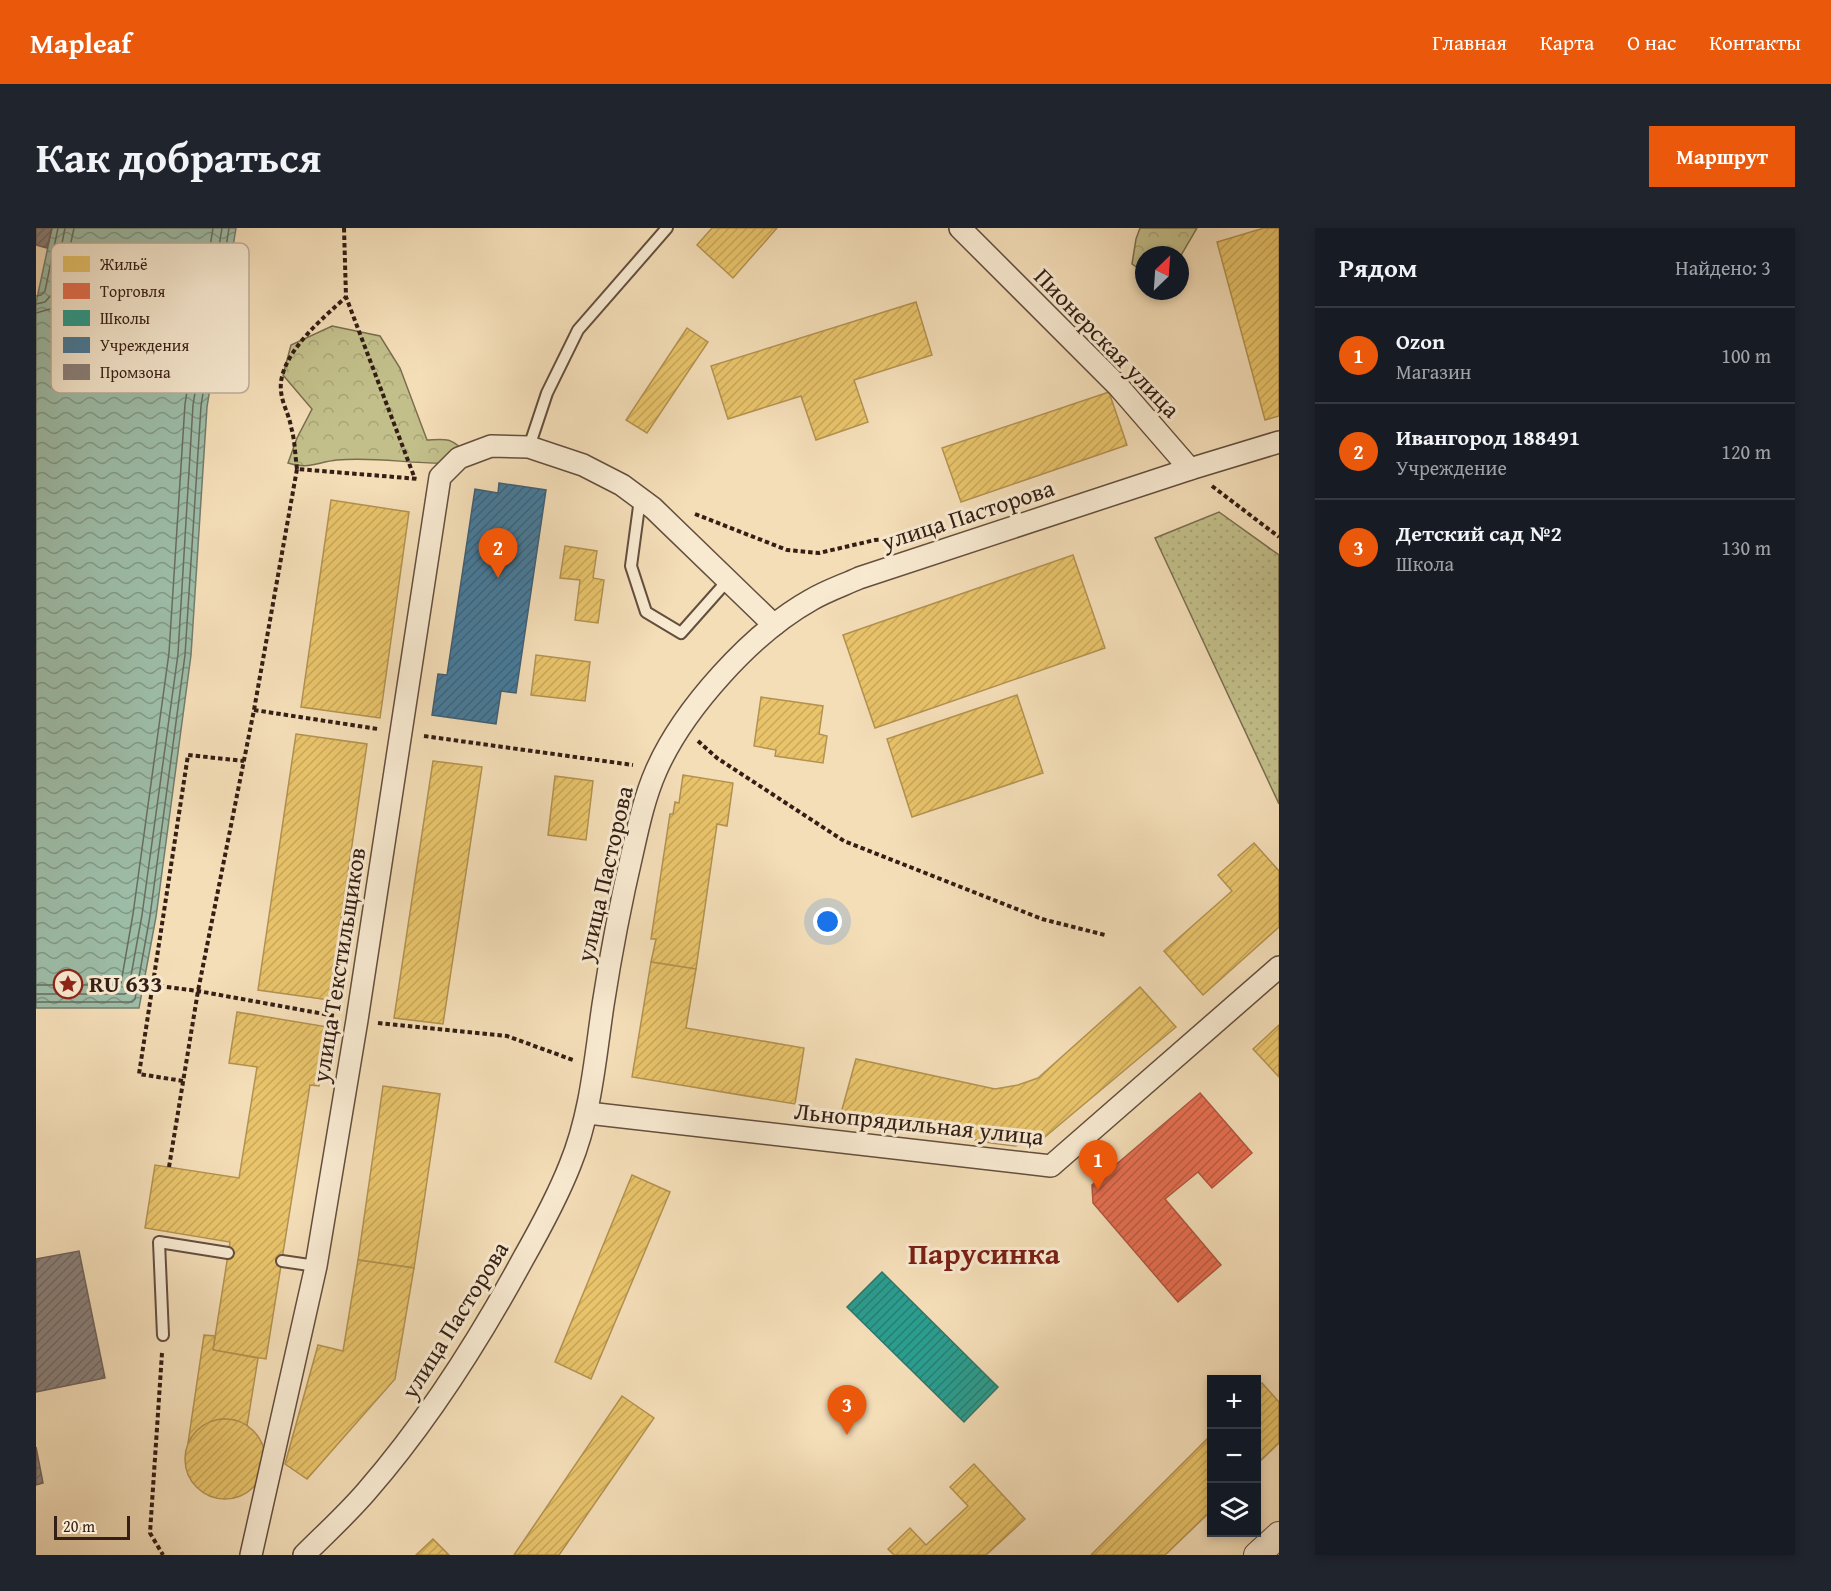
<!DOCTYPE html>
<html lang="ru">
<meta charset="utf-8">
<style>
:root{--surface:#171b24;--page:#20242c;--text:#f1f3f6;--muted:#9ea1a6;--line:#363941;--accent:#ea580c}
body{margin:0;font-family:"Gentium Book Plus",serif;background:var(--page);color:var(--text)}
.controls{position:absolute;right:18px;bottom:18px;display:grid;overflow:hidden;border-radius:0px;box-shadow:0 3px 9px #0003}
.controls button{width:54px;height:54px;display:grid;place-items:center;padding:0;border:0;border-bottom:2px solid var(--line);background:var(--surface);color:var(--text);font:30px sans-serif}
.compass{position:absolute;left:1099px;top:18px;width:54px;height:54px;border-radius:50%;background:var(--surface);box-shadow:0 3px 9px #0003;rotate:25deg}
.scale{position:absolute;left:18px;bottom:15px;width:76px;box-sizing:border-box;padding-left:6px;border:3px solid #341e15;border-top:0;font-size:16px;line-height:21px;white-space:nowrap;color:#341e15;-webkit-text-stroke:4px #f8ead1;paint-order:stroke}
.you{position:absolute;left:792px;top:694px;width:21px;height:21px;margin:-15px;border:4px solid #fff;border-radius:50%;background:#1a73e8;box-shadow:0 0 0 9px #1a73e833}
.badge{display:grid;place-items:center;width:39px;height:39px;border-radius:50%;background:var(--accent);color:#fff;font-size:20px;font-weight:700}
.pin{position:absolute;translate:-50% -50px;filter:drop-shadow(0 2px 3px #0008)}
.pin::after{content:'';position:absolute;top:32px;width:21px;height:18px;background:inherit;clip-path:polygon(0 0,100% 0,50% 100%)}
.list{margin:0;padding:0;list-style:none}
h2{display:flex;justify-content:space-between;align-items:center;height:78px;margin:0;padding:0 24px;font-size:26px}
h2 small{font-size:20px;font-weight:400;color:var(--muted)}
.list li{display:grid;grid-template-columns:39px 1fr auto;gap:18px;align-items:center;box-sizing:border-box;height:96px;padding:0 24px;border-top:2px solid var(--line)}
.list b{display:block;font-size:22px;white-space:nowrap}
.list p{margin:0;font-size:20px;white-space:nowrap;color:var(--muted)}
.list em{font-size:20px;font-style:normal;color:var(--muted)}
.icon{flex:none;width:33px;height:33px;fill:none;stroke:currentColor;stroke-width:2;stroke-linecap:round;stroke-linejoin:round}
.map{position:relative;flex:none;width:1243px;height:1327px;overflow:hidden;border-radius:0px}
header{display:flex;align-items:center;gap:36px;box-sizing:border-box;height:84px;padding:0 30px;background:var(--accent);color:#fff}
header strong{font-size:28px}
nav{display:flex;gap:33px;margin-inline-start:auto;font-size:21px}
.intro{display:flex;align-items:center;justify-content:space-between;box-sizing:border-box;height:144px;padding:0 36px}
h1{margin:0;font-size:42px}
.button{padding:15px 27px;border-radius:0px;background:var(--accent);color:#fff;font-size:21px;font-weight:700}
main{display:flex;gap:36px;padding:0 36px}
aside{flex:1;background:var(--surface);border-radius:0px;box-shadow:0 3px 9px #0003}
.map>svg:first-child{display:block}
</style>
<header>
<strong>Mapleaf</strong>
<nav><a>Главная</a><a>Карта</a><a>О нас</a><a>Контакты</a></nav>
</header>
<div class="intro"><h1>Как добраться</h1><a class="button">Маршрут</a></div>
<main>
<div class="map">
<svg width="1243" height="1327" viewBox="0 0 1243 1327">
<defs>
<pattern id="forest-crowns" width="20" height="18" patternUnits="userSpaceOnUse" patternTransform="scale(1.5)"><rect width="20" height="18" fill="#c2bf8a"/><path d="M2 6a3 3 0 1 1 6 0M12 15a3 3 0 1 1 6 0" fill="none" stroke="#a7a476"/></pattern>
<pattern id="park-dots" width="8" height="8" patternUnits="userSpaceOnUse" patternTransform="scale(1.5)"><rect width="8" height="8" fill="#c2bf8a"/><path d="M2 2h.1M6 6h.1" fill="none" stroke="#a7a476" stroke-width="1.8" stroke-linecap="round"/></pattern>
<pattern id="water-waves" width="16" height="10" patternUnits="userSpaceOnUse" patternTransform="scale(1.5)"><rect width="16" height="10" fill="#9dbda8"/><path d="M0 5q4-4 8 0t8 0" fill="none" stroke="#819988"/></pattern>
<pattern id="homes-hatch" width="6" height="6" patternUnits="userSpaceOnUse" patternTransform="scale(1.5)"><rect width="6" height="6" fill="#e9c46a"/><path d="M-1 1l2-2M0 6l6-6M5 7l2-2" fill="none" stroke="#c8a85b"/></pattern>
<pattern id="shops-hatch" width="6" height="6" patternUnits="userSpaceOnUse" patternTransform="scale(1.5)"><rect width="6" height="6" fill="#e76f51"/><path d="M-1 1l2-2M0 6l6-6M5 7l2-2" fill="none" stroke="#bc5b42"/></pattern>
<pattern id="schools-hatch" width="6" height="6" patternUnits="userSpaceOnUse" patternTransform="scale(1.5)"><rect width="6" height="6" fill="#2a9d8f"/><path d="M-1 1l2-2M0 6l6-6M5 7l2-2" fill="none" stroke="#257f74"/></pattern>
<pattern id="public-hatch" width="6" height="6" patternUnits="userSpaceOnUse" patternTransform="scale(1.5)"><rect width="6" height="6" fill="#457b9d"/><path d="M-1 1l2-2M0 6l6-6M5 7l2-2" fill="none" stroke="#3a647f"/></pattern>
<pattern id="industry-hatch" width="6" height="6" patternUnits="userSpaceOnUse" patternTransform="scale(1.5)"><rect width="6" height="6" fill="#8a817c"/><path d="M-1 1l2-2M0 6l6-6M5 7l2-2" fill="none" stroke="#726964"/></pattern>
</defs>
<rect width="100%" height="100%" fill="#f4deb8"/>
<filter id="stains"><feTurbulence type="fractalNoise" baseFrequency=".00333" numOctaves="4"/><feColorMatrix values="0 0 0 0 .2 0 0 0 0 .09 0 0 0 0 .02 0 0 0 .5 -.17"/></filter>
<radialGradient id="worn" r=".72"><stop offset=".6" stop-color="#630" stop-opacity="0"/><stop offset="1" stop-color="#630" stop-opacity=".3"/></radialGradient>
<!-- forest -->
<g fill="url(#forest-crowns)" stroke="#7b6e50" stroke-width="1.5">
<polygon points="1104,0 1161,0 1144,29 1144,27 1108,27 1108,44 1096,36 1100,11"/>
<path d="M 296,98 L 344,108 L 364,140 L 391,212 C 409,211 414,209 428,223 L 417,235 C 378,237 340,228 301,232 C 281,234 272,242 252,235 L 261,210 L 276,181 L 247,147 L 255,117 Z"/>
</g>
<!-- park -->
<polygon fill="url(#park-dots)" stroke="#7b6e50" stroke-width="1.5" points="1183,284 1243,327 1243,576 1119,310"/>
<!-- water -->
<polygon fill="url(#water-waves)" stroke="#737d6d" stroke-width="1.5" points="16,0 200,0 171,179 155,427 120,689 103,780 0,780 0,75"/>
<!-- homes -->
<g fill="url(#homes-hatch)" stroke="#b39250" stroke-width="1.5">
<polygon points="676,0 741,0 697,50 661,17"/>
<polygon points="1228,0 1243,0 1243,188 1229,192 1181,14"/>
<polygon points="880,74 896,127 818,152 832,194 780,212 765,168 692,191 675,138"/>
<polygon points="651,100 672,114 611,205 590,192"/>
<polygon points="1073,164 1091,217 925,274 906,220"/>
<polygon points="295,272 373,284 344,490 265,479"/>
<polygon points="529,318 561,323 557,350 568,352 562,395 539,392 544,352 524,350"/>
<polygon points="1037,327 1069,420 839,500 807,407"/>
<polygon points="500,427 554,434 549,473 495,467"/>
<polygon points="981,467 1007,545 876,589 851,511"/>
<polygon points="725,469 787,478 783,506 791,508 787,535 739,528 740,522 718,518"/>
<polygon points="260,506 331,516 293,772 222,762"/>
<polygon points="397,533 446,539 407,796 358,790"/>
<polygon points="647,547 697,555 691,598 681,596 660,741 615,734 620,711 615,711 634,586 637,586 639,574 643,575"/>
<polygon points="519,548 557,553 550,612 512,607"/>
<polygon points="1218,615 1243,643 1243,699 1167,767 1128,723 1196,663 1182,647"/>
<polygon points="615,734 660,741 650,800 768,820 759,876 596,849"/>
<polygon points="1104,759 1140,799 1004,913 979,918 955,915 805,885 820,831 959,861 982,857 1002,850"/>
<polygon points="201,784 292,799 283,858 274,857 230,1131 177,1122 194,1014 109,1000 119,937 203,950 221,839 193,835"/>
<polygon points="1243,797 1243,849 1217,821"/>
<polygon points="347,858 404,866 378,1040 322,1032"/>
<polygon points="596,947 634,964 555,1151 519,1134"/>
<polygon points="322,1032 378,1040 359,1151 271,1251 249,1236 282,1117 307,1123"/>
<polygon points="168,1107 179,1108 177,1122 222,1130 211,1198 199,1192 185,1191 171,1196 160,1204 152,1215"/>
<polygon points="1226,1155 1243,1174 1243,1215 1220,1237 1220,1161"/>
<polygon points="586,1168 618,1190 523,1327 478,1327"/>
<circle cx="189" cy="1231" r="40"/>
<polygon points="1176,1206 1176,1282 1129,1327 1055,1327"/>
<polygon points="938,1236 989,1291 950,1327 858,1327 852,1321 874,1300 890,1317 932,1278 914,1259"/>
<polygon points="397,1311 413,1327 380,1327"/>
</g>
<!-- shops -->
<polygon fill="url(#shops-hatch)" stroke="#b1573f" stroke-width="1.5" points="1164,865 1216,925 1176,960 1162,944 1129,971 1185,1037 1142,1074 1057,975 1056,957"/>
<!-- schools -->
<polygon fill="url(#schools-hatch)" stroke="#2d776a" stroke-width="1.5" points="846,1044 962,1159 928,1194 811,1079"/>
<!-- public -->
<polygon fill="url(#public-hatch)" stroke="#405f74" stroke-width="1.5" points="463,255 510,262 480,465 465,463 460,496 396,487 402,446 411,447 439,261 462,265"/>
<!-- industry -->
<g fill="url(#industry-hatch)" stroke="#70635d" stroke-width="1.5">
<polygon points="0,0 16,0 11,20 0,17"/>
<polygon points="43,1023 69,1150 0,1164 0,1031"/>
<polygon points="0,1219 7,1255 0,1257"/>
</g>
<g fill="none" stroke-linecap="round" stroke-linejoin="round">
<!-- shore -->
<g stroke="#686e5e" stroke-width="1.5">
<polyline points="0,68 5,67 9,63 22,0"/>
<polyline points="0,76 9,74 16,66 29,0"/>
<polyline points="0,85 14,81 23,71 38,0"/>
<polyline points="0,757 82,757 85,755 97,686 133,425 149,176 177,0"/>
<polyline points="0,766 89,766 92,764 106,687 142,426 157,177 186,0"/>
<polyline points="0,774 96,774 99,771 114,688 149,427 165,178 193,0"/>
</g>
<!-- service casing -->
<g stroke="#644e3e" stroke-width="14">
<g id="service">
<polyline points="493,219 511,165 542,102 631,0"/>
<polyline points="604,271 595,338 610,384 645,405 692,352"/>
<polyline points="246,1033 280,1038"/>
<polyline points="127,1107 123,1014 192,1025"/>
</g>
</g>
<!-- minor casing -->
<g stroke="#644e3e" stroke-width="24">
<g id="minor">
<polyline points="924,0 1082,158 1154,241"/>
<polyline points="552,885 1015,938 1243,739"/>
<polyline points="215,1327 280,1038 321,792 404,249 423,230 455,218 493,219 547,237 586,257 617,280 738,397"/>
<path d="M 268,1327 C 289,1306 311,1286 330,1264 C 392,1193 442,1114 487,1031 C 504,1001 521,970 534,937 C 555,886 559,831 567,777 C 575,725 585,673 597,622 C 603,595 609,568 620,543 C 647,481 716,405 775,372 C 790,363 808,357 823,350 L 1154,241 L 1243,214"/>
</g>
</g>
<!-- tertiary casing -->
<g stroke="#644e3e" stroke-width="28">
<polyline id="tertiary" points="1221,1327 1243,1307"/>
</g>
<!-- path -->
<g stroke="#341e15" stroke-width="4" stroke-dasharray="4.5 3" stroke-linecap="butt">
<polyline points="308,0 310,69 379,251"/>
<path d="M 261,241 C 259,227 259,212 255,199 C 253,186 246,176 245,163 C 241,128 287,90 310,69"/>
<polyline points="1176,258 1243,309"/>
<polyline points="659,286 751,322 783,325 839,312 862,311"/>
<polyline points="218,482 342,501"/>
<polyline points="388,508 597,537"/>
<polyline points="662,513 681,530 808,613 1006,691 1069,707"/>
<polyline points="116,757 162,763 299,788"/>
<polyline points="342,795 471,808 537,832"/>
<polyline points="147,853 103,846 152,527 208,533"/>
<polyline points="133,939 162,763 218,482 261,241 383,251"/>
<polyline points="126,1125 114,1305 127,1327"/>
</g>
<!-- service -->
<use href="#service" stroke="#f8ead1" stroke-width="10"/>
<!-- minor -->
<use href="#minor" stroke="#f8ead1" stroke-width="21"/>
<!-- tertiary -->
<use href="#tertiary" stroke="#f8ead1" stroke-width="26"/>
</g>
<!-- icons -->
<defs>
<g id="sight-ring" transform="scale(1.5)"><circle r="9.5" fill="#f8ead1" stroke="#8f2418" stroke-width="1.5"/><path d="M0-6L1.8-2.2L6-1.7L2.9 1.2L3.7 5.4L0 3.3L-3.7 5.4L-2.9 1.2L-6-1.7L-1.8-2.2Z" fill="#8f2418"/></g>
</defs>
<g fill-rule="evenodd">
<use href="#sight-ring" x="32" y="756"/>
</g>
<g text-anchor="middle" stroke-width="6" stroke-linejoin="round" paint-order="stroke">
<!-- street labels -->
<g font-size="24" fill="#341e15" stroke="#f8ead1">
<text transform="translate(1071 115) rotate(46)" y="8">Пионерская улица</text>
<text transform="translate(932 287) rotate(-18)" y="8">улица Пасторова</text>
<text transform="translate(569 646) rotate(-77)" y="8">улица Пасторова</text>
<text transform="translate(303 737) rotate(-81)" y="8">улица Текстильщиков</text>
<text transform="translate(883 896) rotate(6)" y="8">Льнопрядильная улица</text>
<text transform="translate(419 1092) rotate(-58)" y="8">улица Пасторова</text>
</g>
<!-- poi labels -->
<g font-size="24" font-weight="bold" fill="#341e15" stroke="#f8ead1" text-anchor="start">
<text x="53" y="764">RU 633</text>
</g>
<!-- district labels -->
<g font-size="30" font-weight="bold" fill="#7a1f14" stroke="#f8ead1">
<text x="948" y="1036">Парусинка</text>
</g>
</g>
<!-- legend -->
<rect x="15" y="15" width="198" height="150" rx="9" fill="#f8ead1" stroke="#bdad99" stroke-width="1.5"/>
<rect x="27" y="28" width="27" height="16" fill="#e9c46a"/>
<rect x="27" y="55" width="27" height="16" fill="#e76f51"/>
<rect x="27" y="82" width="27" height="16" fill="#2a9d8f"/>
<rect x="27" y="109" width="27" height="16" fill="#457b9d"/>
<rect x="27" y="136" width="27" height="16" fill="#8a817c"/>
<g font-size="16" fill="#341e15">
<text x="64" y="42">Жильё</text>
<text x="64" y="69">Торговля</text>
<text x="64" y="96">Школы</text>
<text x="64" y="123">Учреждения</text>
<text x="64" y="150">Промзона</text>
</g>
<rect width="100%" height="100%" filter="url(#stains)"/>
<rect width="100%" height="100%" fill="url(#worn)"/>
</svg>
<div class="controls">
<button>+</button>
<button>−</button>
<button><svg class="icon" aria-label="layers" viewBox="0 0 24 24"><path d="M12 4l9 5-9 5-9-5zM3 14l9 5 9-5"/></svg></button>
</div>
<svg class="compass" viewBox="-18 -18 36 36"><path d="M0-13l5 13h-10z" fill="#e53935"/><path d="M0 13l5-13h-10z" fill="#9ea1a6"/></svg>
<div class="scale">20 m</div>
<div class="you"></div>
<div class="pin badge" style="left:1062px;top:962px">1</div>
<div class="pin badge" style="left:462px;top:350px">2</div>
<div class="pin badge" style="left:811px;top:1207px">3</div>
</div>
<aside>
<h2>Рядом<small>Найдено: 3</small></h2>
<ul class="list">
<li><span class="badge">1</span><div><b>Ozon</b><p>Магазин</p></div><em>100 m</em></li>
<li><span class="badge">2</span><div><b>Ивангород 188491</b><p>Учреждение</p></div><em>120 m</em></li>
<li><span class="badge">3</span><div><b>Детский сад №2</b><p>Школа</p></div><em>130 m</em></li>
</ul>
</aside>
</main>
